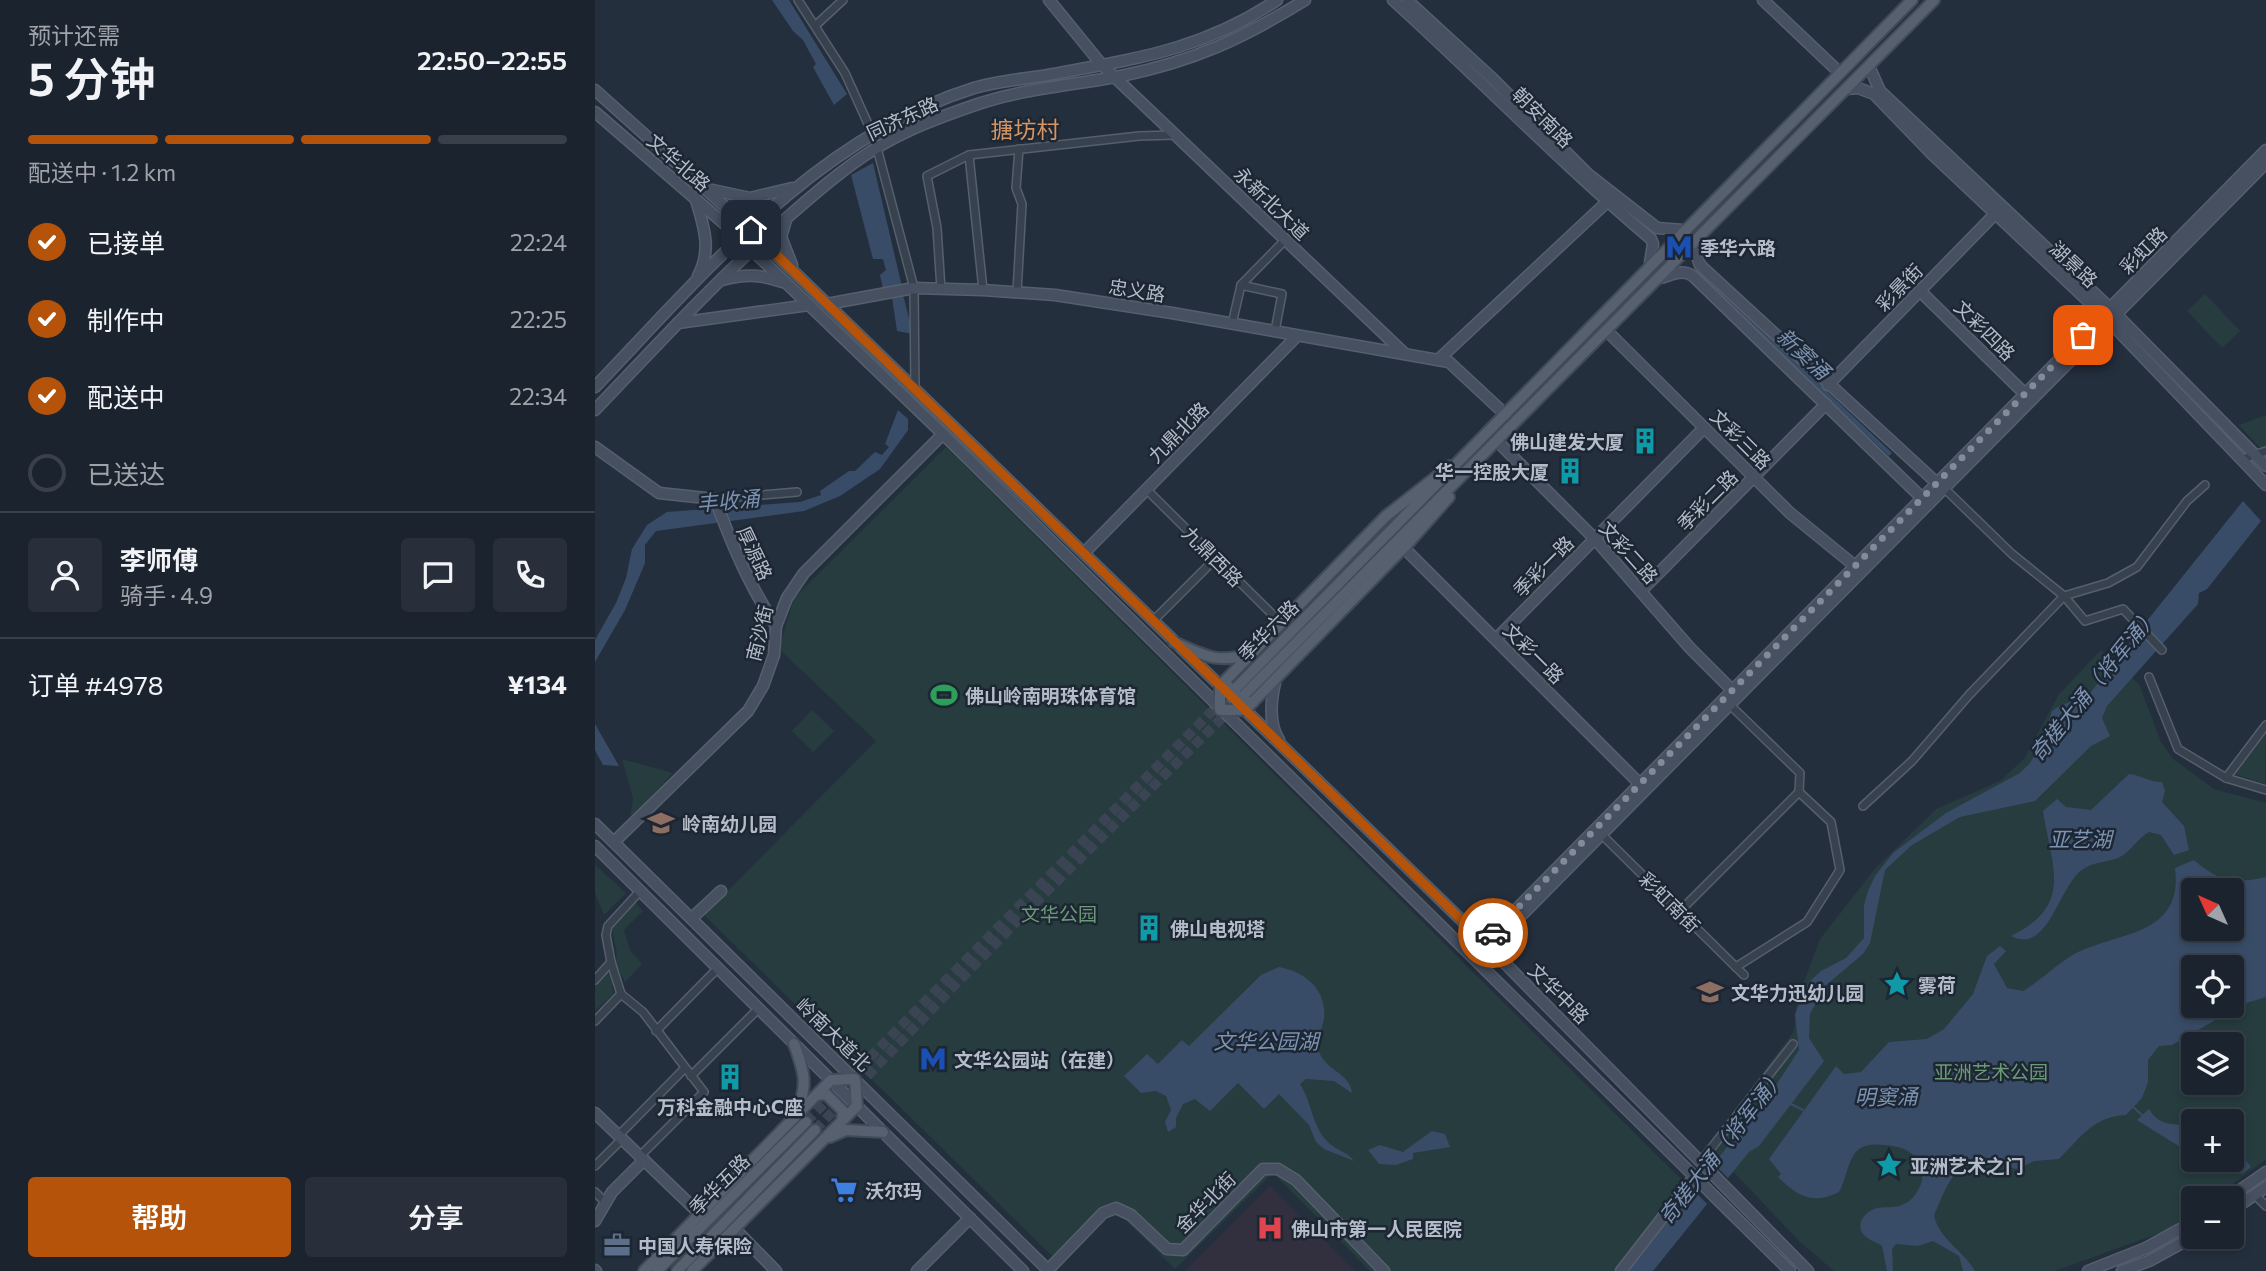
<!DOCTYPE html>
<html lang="zh">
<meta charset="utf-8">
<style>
:root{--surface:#1b232e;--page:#282f3a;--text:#f1f3f6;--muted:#a0a4aa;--line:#39404a;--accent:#b45309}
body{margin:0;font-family:Commissioner,"Noto Sans SC",sans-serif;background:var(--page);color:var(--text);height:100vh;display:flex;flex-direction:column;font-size:26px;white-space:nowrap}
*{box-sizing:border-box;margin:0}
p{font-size:23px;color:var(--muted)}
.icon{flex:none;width:38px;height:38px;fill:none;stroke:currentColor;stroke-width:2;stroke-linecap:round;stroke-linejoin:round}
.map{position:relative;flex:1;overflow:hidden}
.details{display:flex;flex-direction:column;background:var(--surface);width:595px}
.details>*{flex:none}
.needle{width:46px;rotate:315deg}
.buttons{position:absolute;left:1586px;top:878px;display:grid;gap:14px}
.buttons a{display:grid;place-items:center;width:63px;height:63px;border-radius:7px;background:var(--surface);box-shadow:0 4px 10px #0003,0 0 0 2px var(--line);font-size:35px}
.pin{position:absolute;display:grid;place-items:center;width:60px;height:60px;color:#fff;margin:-30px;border-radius:14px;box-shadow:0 4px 10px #0006}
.courier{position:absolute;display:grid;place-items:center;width:70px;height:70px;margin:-35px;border:5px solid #b45309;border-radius:50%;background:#fff;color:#222;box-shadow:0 2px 9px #0007}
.overview em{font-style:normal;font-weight:600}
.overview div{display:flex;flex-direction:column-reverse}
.overview{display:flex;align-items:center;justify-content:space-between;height:119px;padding:0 28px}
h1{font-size:46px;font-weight:600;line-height:52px}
.bar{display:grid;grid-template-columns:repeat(4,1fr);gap:10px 7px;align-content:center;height:84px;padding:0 28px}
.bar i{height:9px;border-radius:5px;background:var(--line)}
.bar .active{background:var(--accent)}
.bar p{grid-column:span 4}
.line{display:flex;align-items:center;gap:18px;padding:0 28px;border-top:2px solid var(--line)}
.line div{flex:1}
.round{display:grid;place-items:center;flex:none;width:74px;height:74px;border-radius:7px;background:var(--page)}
ol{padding:0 28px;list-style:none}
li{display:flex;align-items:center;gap:21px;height:77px}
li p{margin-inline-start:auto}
li .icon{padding:7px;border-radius:50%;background:var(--accent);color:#fff;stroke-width:4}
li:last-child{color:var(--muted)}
li i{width:38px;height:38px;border:4px solid var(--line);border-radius:50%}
.cta{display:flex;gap:14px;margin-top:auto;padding:14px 28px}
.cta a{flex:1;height:80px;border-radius:7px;background:var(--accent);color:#fff;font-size:28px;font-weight:600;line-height:80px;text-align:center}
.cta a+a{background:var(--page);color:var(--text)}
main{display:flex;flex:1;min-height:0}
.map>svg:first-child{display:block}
</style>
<main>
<section class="details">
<div class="overview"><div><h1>5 分钟</h1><p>预计还需</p></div><em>22:50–22:55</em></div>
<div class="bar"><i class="active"></i><i class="active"></i><i class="active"></i><i></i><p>配送中 · 1.2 km</p></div>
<ol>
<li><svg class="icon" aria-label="check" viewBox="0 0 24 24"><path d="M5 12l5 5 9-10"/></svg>已接单<p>22:24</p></li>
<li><svg class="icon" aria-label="check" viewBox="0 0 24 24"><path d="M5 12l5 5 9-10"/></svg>制作中<p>22:25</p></li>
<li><svg class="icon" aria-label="check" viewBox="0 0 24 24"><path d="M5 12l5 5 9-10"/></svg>配送中<p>22:34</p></li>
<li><i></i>已送达</li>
</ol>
<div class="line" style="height:126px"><a class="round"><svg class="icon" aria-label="person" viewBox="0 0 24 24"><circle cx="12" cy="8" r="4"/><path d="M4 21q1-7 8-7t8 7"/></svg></a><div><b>李师傅</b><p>骑手 · 4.9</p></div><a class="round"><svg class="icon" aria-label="chat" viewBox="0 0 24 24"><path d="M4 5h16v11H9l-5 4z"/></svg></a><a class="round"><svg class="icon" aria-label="phone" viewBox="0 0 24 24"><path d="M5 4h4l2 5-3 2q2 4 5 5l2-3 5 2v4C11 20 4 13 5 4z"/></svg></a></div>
<div class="line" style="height:91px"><div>订单 #4978</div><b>¥134</b></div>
<div class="cta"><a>帮助</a><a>分享</a></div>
</section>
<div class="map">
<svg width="1671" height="1271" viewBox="0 0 1671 1271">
<rect width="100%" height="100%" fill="#242f3e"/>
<path fill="#32303f" d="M675 1186 760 1271H590Z"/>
<g fill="#263c3f" fill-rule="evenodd">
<path d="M1610 294 1645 331 1627 348 1592 311Z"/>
<path d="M1671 415V447L1665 448 1644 425Z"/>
<path d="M351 447 1090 1183 1020 1271H775L678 1173 580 1269 516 1206 459 1258 109 915 281 741 184 649 199 598Z"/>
<path d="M1506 650 1544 684 1566 742 1578 759 1619 789 1671 803V1159L1618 1199H1598V1212L1570 1231 1460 1271H1239L1205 1242 1113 1145 1199 1031 1202 1000 1225 939 1279 870 1341 809 1405 781 1429 759 1464 694ZM1598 891H1636V929H1598ZM1598 968H1636V1006H1598ZM1598 1045H1636V1083H1598ZM1598 1122H1636V1160H1598Z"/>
<path d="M217 710 239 731 218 752 197 731Z"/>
<path d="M1671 733 1670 784 1640 774Z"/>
<path d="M27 759 78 773 35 819 38 798Z"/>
<path d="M0 865 31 893 9 915 0 893Z"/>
<path d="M40 902 48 911 29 930 35 950 47 964 30 982 20 963C26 949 14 937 19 923 22 915 34 908 40 902Z"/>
<path d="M12 973 16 975 18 994 0 1011V985Z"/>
</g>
<g fill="#394c67" fill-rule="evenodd">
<path d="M177 0H194L252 94 239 105 218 67 221 64 208 40 198 31Z"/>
<path d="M278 163 307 287 288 289 285 275 291 270 288 259H278L256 175Z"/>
<path d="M1104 270 1297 453 1294 456 1101 273Z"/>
<path d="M308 295 318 334 302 331 297 297Z"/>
<path d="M303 410 313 419V430L285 469 245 496 209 511 61 531 50 545V563L30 610 0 662V640L21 603 31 578 37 549 52 525 72 512 205 502 226 495 225 491 254 471H260L280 452 287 455 294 447 290 444Z"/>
<path d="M1648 501 1666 521 1612 589 1604 593 1603 604 1512 706 1507 718 1515 736 1496 746 1440 801 1365 817 1317 845 1290 870 1275 943 1268 954 1230 986 1215 1014 1214 1038 1229 1061 1164 1146 1154 1152 1058 1271H1032L1178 1090 1204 1050 1200 1014 1213 983 1226 971 1251 958 1269 938V905L1273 891 1280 876 1298 853 1351 813 1425 773 1435 763 1448 741 1457 711 1466 705 1492 697 1506 679 1517 675 1522 661 1539 637Z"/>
<path d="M0 724 24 766 8 765 0 750Z"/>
<path d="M1534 774C1547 775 1553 782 1567 782L1570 791 1567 802 1589 826 1594 850 1579 855 1566 835 1554 832C1543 838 1536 851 1525 857 1513 863 1500 861 1488 869 1463 886 1454 955 1416 936 1480 905 1456 865 1448 811L1462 799 1471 807 1496 810Z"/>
<path d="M1599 860C1624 882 1639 884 1671 877V997L1648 1004 1577 1045 1564 1046 1553 1060V1082L1547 1098 1531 1115C1499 1116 1485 1138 1464 1159L1439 1161 1423 1169C1410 1168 1399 1157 1386 1157 1361 1158 1347 1196 1339 1216 1345 1240 1368 1250 1380 1271H1368L1364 1256 1338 1241 1323 1246 1301 1244 1297 1249 1298 1271H1292L1287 1246C1282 1242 1273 1240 1269 1235 1259 1224 1271 1210 1283 1208 1292 1206 1300 1209 1309 1204 1318 1200 1322 1193 1326 1184 1329 1174 1326 1163 1318 1155 1310 1147 1299 1146 1289 1145 1251 1140 1257 1168 1244 1192 1218 1205 1203 1197 1183 1177L1186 1174 1174 1159 1241 1066 1249 1074 1266 1072 1294 1042 1332 1039 1349 1029 1378 994 1392 956 1405 946 1411 951 1399 964 1412 988 1428 991C1445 981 1460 966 1476 956 1519 931 1589 939 1580 868ZM1598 891H1636V929H1598ZM1598 968H1636V1006H1598Z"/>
<path d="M684 967C710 972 732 989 729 1019 727 1032 718 1042 726 1056 734 1071 755 1074 757 1093L739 1081 711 1079 705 1084C717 1102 717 1126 732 1141 741 1151 752 1151 759 1161L729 1149 721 1142 714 1125 684 1094 669 1109 643 1083 615 1111 600 1099 588 1104 581 1118V1127L573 1132 570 1122 576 1110 571 1096 561 1091 546 1093 529 1076 552 1054 563 1064 587 1040 594 1046 666 975Z"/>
<path d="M1554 1109C1565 1128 1580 1123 1596 1126L1593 1134 1598 1142V1155L1542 1120Z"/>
<path d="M837 1131 850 1134 855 1147 818 1153V1159L801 1165 784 1164 773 1150 785 1145 808 1152Z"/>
<path d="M1636 1142 1656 1167 1647 1174 1638 1166 1616 1160H1636Z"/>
</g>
<path fill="#242f3e" d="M1118 1163 1133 1178 1112 1204 1097 1189Z"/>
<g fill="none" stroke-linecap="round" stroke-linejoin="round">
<g stroke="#394c67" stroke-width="2">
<path d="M1194 1103 1208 1110"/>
<path d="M1538 1107 1547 1115"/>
</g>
<g stroke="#3a4453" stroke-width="10" stroke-dasharray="10 5" stroke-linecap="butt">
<path d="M211 1122 627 701"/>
<path d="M220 1130 425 918 636 709"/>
</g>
<g stroke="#565f6c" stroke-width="10">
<g id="street">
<path d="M203 0 250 73 278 135"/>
<path d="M221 25 248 0"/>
<path d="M282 148 319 288 320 389"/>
<path d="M374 155 388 290"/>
<path d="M646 285 687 294 680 331"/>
<path d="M346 289 342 228 332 176 374 155 544 136 580 135"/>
<path d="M422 292 427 204 421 188 424 149"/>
<path d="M637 324 646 285 690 240"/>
<path d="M1648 459 1671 451"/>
<path d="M1349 488 1417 554 1469 596 1490 621 1528 609 1567 650"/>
<path d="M551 489 686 623"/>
<path d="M120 499 202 492"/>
<path d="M558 621 621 558"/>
<path d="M1554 677 1583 749 1631 778 1671 790"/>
<path d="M1135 705 1205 773 1204 792 1236 822 1245 870 1212 922 1141 967"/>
<path d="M1631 778 1671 725"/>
<path d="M1268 806 1317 761 1374 695 1469 596 1513 583 1542 567 1592 501 1610 485"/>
<path d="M1005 833 1149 975"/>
<path d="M1091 905 1204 792"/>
<path d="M0 980 16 962"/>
<path d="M0 1021 26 994"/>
<path d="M61 1031 123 968"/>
<path d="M96 1076 164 1008"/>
<path d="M23 1136 89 1069"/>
<path d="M45 1156 109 1092 48 1012 26 994 16 962 11 935 13 926 45 891"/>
<path d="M1107 1160 1198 1044"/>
<path d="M0 1166 27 1139"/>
<path d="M0 1192 10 1202"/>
<path d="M1660 1195 1671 1206"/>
</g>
</g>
<g stroke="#565f6c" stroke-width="13">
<g id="secondary">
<path d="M454 0 507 65 810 354"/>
<path d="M798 0C885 79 966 163 1056 239L1058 244 1055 263"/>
<path d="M812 0 898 79 994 175 1062 228 1088 230"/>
<path d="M1168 0 1245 73"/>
<path d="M1274 66 1285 91 1515 308 1671 466"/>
<path d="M1251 89 1263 88 1279 94 1337 154 1508 315 1671 485"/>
<path d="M0 90 156 230 889 942 1213 1271"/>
<path d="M0 112 133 227 348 434 1104 1181"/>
<path d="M113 189 155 198 197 188"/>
<path d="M101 200C109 227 117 250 103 276"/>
<path d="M191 220 186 237 197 265"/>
<path d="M1098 245 1105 265 1344 485"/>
<path d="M1066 278C1077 274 1088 269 1098 276L1327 498 1331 497"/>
<path d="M127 280C150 274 165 274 187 282"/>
<path d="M1325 291 1430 394"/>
<path d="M232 304 319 288 388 290 460 295 577 313 854 362 911 415"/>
<path d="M83 323 214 305"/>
<path d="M1012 331 1195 513 1260 566"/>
<path d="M843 360 1012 202"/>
<path d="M1233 385 1400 214"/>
<path d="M0 387C110 272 222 137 379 88 402 81 429 79 453 75 539 59 608 50 682 0"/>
<path d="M0 410C61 346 121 281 187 222 216 197 246 170 278 150 310 130 345 117 380 105 426 89 478 85 526 76 599 61 647 39 710 0"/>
<path d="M902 441 1000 539 1095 648 1137 690"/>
<path d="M0 447 64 493 120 499C137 545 154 585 181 626"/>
<path d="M809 548 1045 784"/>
<path d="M489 553 702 336"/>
<path d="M1047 590 1231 404"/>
<path d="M901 639 1109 428"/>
<path d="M681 679C676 698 673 722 684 740"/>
<path d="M0 824 454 1271"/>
<path d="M19 842 153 711 168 686 179 655 181 626 192 598 209 573 348 434"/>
<path d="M0 846 428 1271"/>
<path d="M97 918 126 891"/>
<path d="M889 942 1671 150"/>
<path d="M894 948 1671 163"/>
<path d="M0 1113 105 1214"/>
<path d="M1119 1196 1195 1271"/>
<path d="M1632 1199 1671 1172"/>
<path d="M1636 1211 1671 1187"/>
<path d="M0 1221 17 1192 49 1160"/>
<path d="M140 1229 181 1271"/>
<path d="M0 1270 1 1271"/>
<path d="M453 1270 508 1213 521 1208 536 1215 572 1249 588 1250 668 1169H683L701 1180 789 1271"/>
<path d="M322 1271 375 1218"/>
<path d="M1026 1271 1099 1177"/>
<path d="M1493 1271 1551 1248 1598 1222"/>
<path d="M1527 1271 1554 1261 1598 1237"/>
</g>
</g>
<g stroke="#414a57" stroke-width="14">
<g id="primary">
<path d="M854 497 816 540 650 710H625V686L791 516 855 466"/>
<path d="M579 642C607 655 625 665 655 653"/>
<path d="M632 685 649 702H658"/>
<path d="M642 687 1317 0"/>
<path d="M651 693 1339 0"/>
<path d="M199 1044C209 1072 214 1084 201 1113"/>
<path d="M222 1095 231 1094 248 1111 247 1120"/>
<path d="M235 1137 251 1130 288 1132"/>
<path d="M49 1271 236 1080 260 1079 262 1106 97 1271"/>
<path d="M62 1271 211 1122"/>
<path d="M82 1271 220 1130"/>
</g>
</g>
<use href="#street" stroke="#38414e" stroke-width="7"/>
<use href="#secondary" stroke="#465061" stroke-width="10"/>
<use href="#primary" stroke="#56606e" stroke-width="10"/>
<g stroke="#565f6c" stroke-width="13" stroke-linecap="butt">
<path id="secondary-bridge" d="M1104 1181 1119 1196"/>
</g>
<use href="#secondary-bridge" stroke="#465061" stroke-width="10"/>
</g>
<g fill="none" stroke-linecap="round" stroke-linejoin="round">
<path stroke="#828b98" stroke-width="7" stroke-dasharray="0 12.6" d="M898 933 1488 335"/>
<path stroke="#b45309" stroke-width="9" d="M156 230 889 942 898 933"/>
</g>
<defs>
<g id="metro-bare" transform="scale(2.1)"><path d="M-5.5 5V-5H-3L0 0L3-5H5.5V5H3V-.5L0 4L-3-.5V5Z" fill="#1a4fb4" stroke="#1d2633" stroke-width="2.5" paint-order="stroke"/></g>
<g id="building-bare" transform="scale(2.1)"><path d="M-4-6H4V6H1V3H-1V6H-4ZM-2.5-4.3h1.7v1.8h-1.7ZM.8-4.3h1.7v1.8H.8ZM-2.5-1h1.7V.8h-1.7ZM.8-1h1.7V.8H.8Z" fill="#0f9aa8" stroke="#1d2633" stroke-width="2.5" paint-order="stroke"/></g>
<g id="stadium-bare" transform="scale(2.1)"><path d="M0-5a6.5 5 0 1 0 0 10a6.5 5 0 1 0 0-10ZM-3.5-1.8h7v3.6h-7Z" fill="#2e9e5b" stroke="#1d2633" stroke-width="2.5" paint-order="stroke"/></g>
<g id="school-bare" transform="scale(2.1)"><path d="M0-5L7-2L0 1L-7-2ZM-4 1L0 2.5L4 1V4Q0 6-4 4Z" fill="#8d6e63" stroke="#1d2633" stroke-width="2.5" paint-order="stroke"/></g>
<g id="sight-bare" transform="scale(2.1)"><path d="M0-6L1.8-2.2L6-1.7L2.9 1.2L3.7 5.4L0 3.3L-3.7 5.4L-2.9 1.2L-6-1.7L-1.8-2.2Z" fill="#0f9aa8" stroke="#1d2633" stroke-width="2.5" paint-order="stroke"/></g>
<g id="supermarket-bare" transform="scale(2.1)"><path d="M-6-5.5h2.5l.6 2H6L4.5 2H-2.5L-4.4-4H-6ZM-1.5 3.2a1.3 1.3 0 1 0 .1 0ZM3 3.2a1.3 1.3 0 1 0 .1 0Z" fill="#3f7fe0" stroke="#1d2633" stroke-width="2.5" paint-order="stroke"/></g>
<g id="hospital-bare" transform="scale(2.1)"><path d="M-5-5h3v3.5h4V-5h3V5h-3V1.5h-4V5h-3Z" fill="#e0444e" stroke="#1d2633" stroke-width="2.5" paint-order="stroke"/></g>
<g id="office-bare" transform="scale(2.1)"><path d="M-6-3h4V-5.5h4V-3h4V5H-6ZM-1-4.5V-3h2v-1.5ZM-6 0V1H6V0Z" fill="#5c6f8a" stroke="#1d2633" stroke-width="2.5" paint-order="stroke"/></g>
</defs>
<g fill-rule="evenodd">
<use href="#metro-bare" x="1084" y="247"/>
<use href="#building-bare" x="1050" y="441"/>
<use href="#building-bare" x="975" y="471"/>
<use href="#stadium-bare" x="349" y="695"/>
<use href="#school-bare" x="66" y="823"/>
<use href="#building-bare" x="554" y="928"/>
<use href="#sight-bare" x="1302" y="984"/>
<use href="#school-bare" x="1115" y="992"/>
<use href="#metro-bare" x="338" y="1059"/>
<use href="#building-bare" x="135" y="1077"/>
<use href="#sight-bare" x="1294" y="1165"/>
<use href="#supermarket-bare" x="249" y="1190"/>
<use href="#hospital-bare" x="675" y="1228"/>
<use href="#office-bare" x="22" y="1245"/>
</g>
<g text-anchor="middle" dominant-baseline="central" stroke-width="5" stroke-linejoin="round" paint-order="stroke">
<g font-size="19" fill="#b4bcc9" stroke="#1d2633">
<text transform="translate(948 117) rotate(45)">朝安南路</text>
<text transform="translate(307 118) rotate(-25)">同济东路</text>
<text transform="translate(84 162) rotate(41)">文华北路</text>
<text transform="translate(677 203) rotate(44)">永新北大道</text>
<text transform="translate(1548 250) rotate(-45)">彩虹路</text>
<text transform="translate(1479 264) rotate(43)">湖景路</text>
<text transform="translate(1304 287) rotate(-46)">彩景街</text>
<text transform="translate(542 290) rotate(9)">忠义路</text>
<text transform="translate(1390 330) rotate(45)">文彩四路</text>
<text transform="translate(583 432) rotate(-45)">九鼎北路</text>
<text transform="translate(1146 439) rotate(45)">文彩三路</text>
<text transform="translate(1112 500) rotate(-45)">季彩二路</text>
<text transform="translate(1034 552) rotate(48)">文彩二路</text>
<text transform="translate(160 553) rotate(65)">厚源路</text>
<text transform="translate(618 556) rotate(45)">九鼎西路</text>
<text transform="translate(948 566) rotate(-45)">季彩一路</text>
<text transform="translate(673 630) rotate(-45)">季华六路</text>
<text transform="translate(164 633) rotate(-76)">南沙街</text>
<text transform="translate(939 653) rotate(45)">文彩一路</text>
<text transform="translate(1075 902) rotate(45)">彩虹南街</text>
<text transform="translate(964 993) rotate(45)">文华中路</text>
<text transform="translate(239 1034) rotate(44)">岭南大道北</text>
<text transform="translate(124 1184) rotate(-45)">季华五路</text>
<text transform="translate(610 1202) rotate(-45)">金华北街</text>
</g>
<g font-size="19" font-weight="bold" fill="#b4bcc9" stroke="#1d2633" text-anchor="start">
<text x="1105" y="247">季华六路</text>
<text x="1029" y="441" text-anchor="end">佛山建发大厦</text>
<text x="954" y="471" text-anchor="end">华一控股大厦</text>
<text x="370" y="695">佛山岭南明珠体育馆</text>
<text x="87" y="823">岭南幼儿园</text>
<text x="575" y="928">佛山电视塔</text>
<text x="1323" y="984">雾荷</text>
<text x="1136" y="992">文华力迅幼儿园</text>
<text x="359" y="1059">文华公园站（在建）</text>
<text x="135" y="1106" text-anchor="middle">万科金融中心C座</text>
<text x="1315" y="1165">亚洲艺术之门</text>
<text x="270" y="1190">沃尔玛</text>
<text x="696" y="1228">佛山市第一人民医院</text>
<text x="43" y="1245">中国人寿保险</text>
</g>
<g font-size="19" fill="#6b9a76" stroke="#1d2633">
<text x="464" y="913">文华公园</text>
<text x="1396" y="1071">亚洲艺术公园</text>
</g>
<g font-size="21" font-style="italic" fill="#7c92b1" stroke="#1d2633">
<text transform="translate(1209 353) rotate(43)">新窦涌</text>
<text transform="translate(133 500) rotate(-5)">丰收涌</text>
<text transform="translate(1498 684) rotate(-51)">奇槎大涌（将军涌）</text>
<text x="1485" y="838">亚艺湖</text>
<text x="671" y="1040">文华公园湖</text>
<text transform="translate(1291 1096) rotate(-1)">明窦涌</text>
<text transform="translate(1126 1146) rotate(-52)">奇槎大涌（将军涌）</text>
</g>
<g font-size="23" fill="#d59563" stroke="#1d2633">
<text x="430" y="129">搪坊村</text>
</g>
</g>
</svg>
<div class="buttons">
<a><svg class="needle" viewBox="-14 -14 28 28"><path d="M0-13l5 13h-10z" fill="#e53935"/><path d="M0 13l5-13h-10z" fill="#a0a4aa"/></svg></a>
<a><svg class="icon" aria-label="locate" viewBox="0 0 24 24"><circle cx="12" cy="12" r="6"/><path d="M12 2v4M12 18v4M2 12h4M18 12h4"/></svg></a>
<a><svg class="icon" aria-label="layers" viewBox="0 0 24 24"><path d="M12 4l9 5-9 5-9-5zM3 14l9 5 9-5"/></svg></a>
<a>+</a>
<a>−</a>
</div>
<div class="pin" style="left:1488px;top:335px;background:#ea580c"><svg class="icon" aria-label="bag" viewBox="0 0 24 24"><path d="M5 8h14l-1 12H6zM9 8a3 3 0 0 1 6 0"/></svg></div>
<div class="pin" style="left:156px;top:230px;background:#1f2937"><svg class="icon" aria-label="home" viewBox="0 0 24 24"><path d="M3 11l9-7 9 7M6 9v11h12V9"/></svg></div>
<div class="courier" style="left:898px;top:933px"><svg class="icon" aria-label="car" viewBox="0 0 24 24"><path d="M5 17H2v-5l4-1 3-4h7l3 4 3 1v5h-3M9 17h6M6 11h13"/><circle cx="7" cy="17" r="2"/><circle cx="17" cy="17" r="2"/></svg></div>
</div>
</main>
